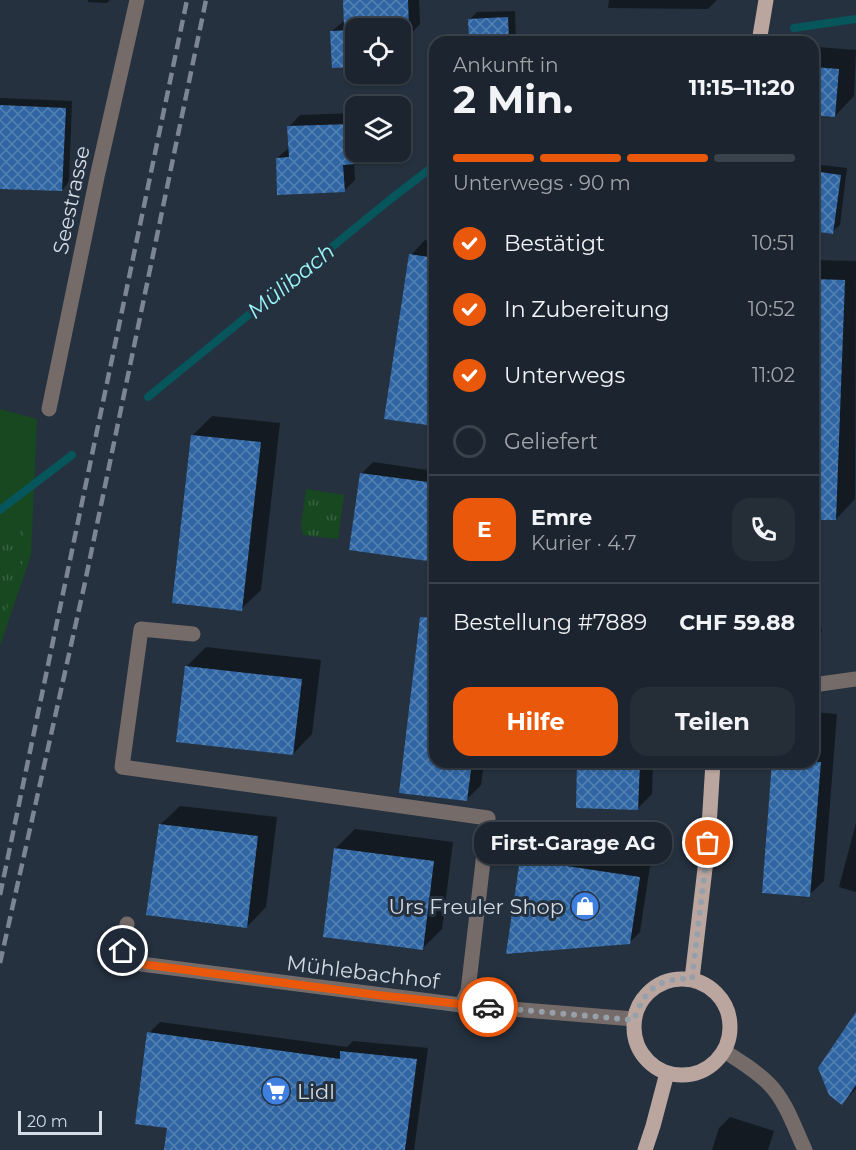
<!DOCTYPE html>
<html lang="de">
<meta charset="utf-8">
<style>
:root{--surface:#1c252f;--page:#252d37;--text:#f1f3f6;--muted:#a0a5aa;--line:#3a424b;--accent:#ea580c}
body{margin:0;font-family:Montserrat,sans-serif;background:var(--page);color:var(--text);height:100vh;display:flex;flex-direction:column;font-size:22px;white-space:nowrap}
*{box-sizing:border-box;margin:0}
p{font-size:20px;color:var(--muted)}
.icon{flex:none;width:33px;height:33px;fill:none;stroke:currentColor;stroke-width:2;stroke-linecap:round;stroke-linejoin:round}
.map{position:relative;flex:1;overflow:hidden}
.side{position:absolute;left:429px;top:36px;width:390px;height:732px;display:flex;flex-direction:column;background:var(--surface);border-radius:18px;box-shadow:0 2px 4px #0004,0 0 0 2px var(--line)}
.side>*{flex:none}
.fabs{position:absolute;left:345px;top:18px;display:grid;gap:12px}
.fabs a{display:grid;place-items:center;width:66px;height:66px;border-radius:12px;background:var(--surface);box-shadow:0 2px 4px #0004,0 0 0 2px var(--line);font-size:30px}
.scale{position:absolute;left:18px;bottom:15px;width:84px;box-sizing:border-box;padding-left:6px;border:3px solid #d3dbe4;border-top:0;font-size:16px;line-height:21px;white-space:nowrap;color:#d3dbe4;-webkit-text-stroke:4px #25313f;paint-order:stroke}
.pin{position:absolute;display:grid;place-items:center;width:51px;height:51px;color:#fff;margin:-26px;border:3px solid #fff;border-radius:50%;box-shadow:0 2px 6px #0007}
.courier{position:absolute;display:grid;place-items:center;width:60px;height:60px;margin:-30px;border:4px solid #ea580c;border-radius:50%;background:#fff;color:#222;box-shadow:0 2px 8px #0007}
.bubble{position:absolute;height:42px;border-radius:18px;background:var(--surface);box-shadow:0 2px 4px #0004,0 0 0 2px var(--line);font-size:20px;font-weight:700;line-height:42px;text-align:center}
.summary em{font-style:normal;font-weight:700}
.summary div{display:flex;flex-direction:column-reverse}
.summary{display:flex;align-items:center;justify-content:space-between;height:102px;padding:0 24px}
h1{font-size:39px;font-weight:700;line-height:45px}
.bar{display:grid;grid-template-columns:repeat(4,1fr);gap:9px 6px;align-content:center;height:72px;padding:0 24px}
.bar i{height:8px;border-radius:4px;background:var(--line)}
.bar .on{background:var(--accent)}
.bar p{grid-column:span 4}
.line{display:flex;align-items:center;gap:15px;padding:0 24px;border-top:2px solid var(--line)}
.line div{flex:1}
.round{display:grid;place-items:center;flex:none;width:63px;height:63px;border-radius:18px;background:var(--page)}
ol{padding:0 24px;list-style:none}
li{display:flex;align-items:center;gap:18px;height:66px}
li p{margin-inline-start:auto}
li .icon{padding:6px;border-radius:50%;background:var(--accent);color:#fff;stroke-width:4}
li:last-child{color:var(--muted)}
li i{width:33px;height:33px;border:3px solid var(--line);border-radius:50%}
.primary-button{display:flex;gap:12px;margin-top:auto;padding:12px 24px}
.primary-button a{flex:1;height:69px;border-radius:18px;background:var(--accent);color:#fff;font-size:24px;font-weight:700;line-height:69px;text-align:center}
.primary-button a+a{background:var(--page);color:var(--text)}
.map>svg:first-child{display:block}
</style>
<div class="map">
<svg width="856" height="1150" viewBox="0 0 856 1150">
<defs>
<pattern id="park-tufts" width="24" height="20" patternUnits="userSpaceOnUse" patternTransform="scale(1.5)"><rect width="24" height="20" fill="#174820"/><path d="M3 7l-1-3M5 7V3M7 7l1-3M15 17l-1-3M17 17v-4M19 17l1-3" fill="none" stroke="#386240"/></pattern>
<pattern id="building-cross-hatch" width="8" height="8" patternUnits="userSpaceOnUse" patternTransform="scale(1.5)"><rect width="8" height="8" fill="#2e65a2"/><path d="M0 0l8 8M0 8l8-8" fill="none" stroke="#5582b3"/></pattern>
</defs>
<rect width="100%" height="100%" fill="#25313f"/>
<path fill="#174820" d="M0 409 37 419 31 555 0 646Z"/>
<g fill="url(#park-tufts)">
<path d="M306 489 344 495 338 539 303 535 301 526Z"/>
<path d="M20 524 27 550 0 629V540Z"/>
</g>
<g fill="#0007">
<path d="M88 0H110L107 3 88 2Z"/>
<path d="M344 0H419L420 24 410 35V53L400 62V28H356V66L332 31 345 20Z"/>
<path d="M609 0H717L708 9 608 8Z"/>
<path d="M515 11 516 42H471L470 19 477 12Z"/>
<path d="M818 47 856 50 854 96 835 116 813 114V53Z"/>
<path d="M0 98 72 101 69 182 62 190 0 187Z"/>
<path d="M356 113V152H365L354 162 355 180 344 191 277 158 290 147 289 127 300 115Z"/>
<path d="M813 164 847 168 840 225 832 232 813 230Z"/>
<path d="M425 240 435 242V424L411 255Z"/>
<path d="M813 260 856 261 855 499 836 519 813 518Z"/>
<path d="M212 416 280 423 261 590 241 609 193 435Z"/>
<path d="M373 462 435 471V561L362 473Z"/>
<path d="M813 570 822 632 813 642Z"/>
<path d="M435 611V762H484L481 785 467 799 401 792 421 625Z"/>
<path d="M206 647 321 660 312 734 293 754 187 666Z"/>
<path d="M813 712 837 714 824 881 809 895 774 762H813Z"/>
<path d="M579 762H653L652 794 637 809Z"/>
<path d="M180 806 277 817 266 907 247 927 160 825Z"/>
<path d="M856 823V892L839 887Z"/>
<path d="M355 829 453 842 442 929 423 948 335 849Z"/>
<path d="M532 849 650 866 640 932 629 943 521 860Z"/>
<path d="M856 1016V1089L842 1103Z"/>
<path d="M160 1022 347 1047 353 1041 428 1048 414 1150H185L168 1127 149 1033Z"/>
<path d="M730 1117 774 1131 768 1150H712L719 1128Z"/>
</g>
<g fill="none" stroke-linecap="round" stroke-linejoin="round">
<g stroke="#07565b" stroke-width="8">
<path d="M794 28 856 19"/>
<path d="M724 42 728 41"/>
<path d="M148 397 392 198 435 165"/>
<path d="M0 510 72 455"/>
</g>
</g>
<g fill="url(#building-cross-hatch)">
<path d="M343 0H408L409 28H344Z"/>
<path d="M508 17 509 42H469L468 19Z"/>
<path d="M356 30V67L332 68 330 31Z"/>
<path d="M813 67 839 69 835 117 813 115Z"/>
<path d="M0 105 66 108 62 191 0 189Z"/>
<path d="M353 124 354 164 343 165 345 192 277 195 276 158 289 157 287 126Z"/>
<path d="M813 171 841 175 833 234 813 231Z"/>
<path d="M409 254 435 258V426L384 419Z"/>
<path d="M813 279 845 280 836 520H813Z"/>
<path d="M191 435 261 442 242 611 172 603Z"/>
<path d="M360 473 435 483V562L349 550Z"/>
<path d="M420 617 435 618V762H472L467 801 399 793Z"/>
<path d="M185 666 302 679 293 755 176 742Z"/>
<path d="M577 762H640L638 810 576 808Z"/>
<path d="M772 762H821L810 897 762 893Z"/>
<path d="M159 824 258 836 247 928 146 915Z"/>
<path d="M334 848 434 861 423 950 323 937Z"/>
<path d="M520 859 640 877 630 944 506 954Z"/>
<path d="M856 1012V1085L842 1105 829 1095 818 1068Z"/>
<path d="M147 1032 340 1059V1051L417 1059 405 1150H164L167 1128 135 1124Z"/>
</g>
<g fill="none" stroke-linecap="round" stroke-linejoin="round">
<g stroke="#756b68" stroke-width="15">
<path d="M49 409 97 177 137 0"/>
<path d="M193 634 141 629 122 767 488 818 468 991 461 1005"/>
<path d="M813 685 856 679"/>
<path d="M127 924 123 951 126 961 141 964 461 1005 634 1019"/>
<path d="M724 1051C740 1061 756 1071 769 1084 786 1101 795 1129 805 1150"/>
</g>
<g stroke="#baa69f" stroke-width="15">
<path d="M759 42 766 0"/>
<circle cx="682" cy="1027" r="48"/>
<path d="M692 979 708 843 713 762"/>
<path d="M645 1150 653 1126 667 1073"/>
</g>
<g stroke="#7c8692" stroke-width="4.5" stroke-dasharray="12 6" stroke-linecap="butt">
<path d="M0 895 187 0"/>
<path d="M0 963 84 587 206 0"/>
</g>
</g>
<g fill="none" stroke-linecap="round" stroke-linejoin="round">
<path stroke="#96a0aa" stroke-width="6" stroke-dasharray="0 10.8" d="M488 1007 634 1020C644 989 660 977 692 979L708 843"/>
<path stroke="#ea580c" stroke-width="8" d="M123 951 126 961 141 964 377 995 488 1007"/>
</g>
<defs>
<g id="shop-disc" transform="scale(1.5)"><circle r="9.5" fill="#3f7fe0" stroke="#25313f"/><path d="M-5-2.5h2.3a2.7 3.5 0 0 1 5.4 0H5L5.5 6h-11ZM-1.5-2.5h3a1.5 2.3 0 0 0-3 0Z" fill="#fff"/></g>
<g id="supermarket-disc" transform="scale(1.5)"><circle r="9.5" fill="#3f7fe0" stroke="#25313f"/><path d="M-6-5.5h2.5l.6 2H6L4.5 2H-2.5L-4.4-4H-6ZM-1.5 3.2a1.3 1.3 0 1 0 .1 0ZM3 3.2a1.3 1.3 0 1 0 .1 0Z" fill="#fff"/></g>
</defs>
<g fill-rule="evenodd">
<use href="#shop-disc" x="585" y="906"/>
<use href="#supermarket-disc" x="276" y="1091"/>
</g>
<g text-anchor="middle" dominant-baseline="central" stroke-width="6" stroke-linejoin="round" paint-order="stroke">
<g font-size="21" fill="#d3dbe4" stroke="#25313f">
<text transform="translate(71 200) rotate(-78)">Seestrasse</text>
<text transform="translate(363 972) rotate(7)">Mühlebachhof</text>
</g>
<g font-size="21" fill="#d3dbe4" stroke="#25313f" text-anchor="end">
<text x="564" y="906">Urs Freuler Shop</text>
<text x="297" y="1091" text-anchor="start">Lidl</text>
</g>
<g font-size="22" font-style="italic" fill="#9bf5fb" stroke="#25313f">
<text transform="translate(291 281) rotate(-39)">Mülibach</text>
</g>
</g>
</svg>
<div class="fabs">
<a><svg class="icon" aria-label="locate" viewBox="0 0 24 24"><circle cx="12" cy="12" r="6"/><path d="M12 2v4M12 18v4M2 12h4M18 12h4"/></svg></a>
<a><svg class="icon" aria-label="layers" viewBox="0 0 24 24"><path d="M12 4l9 5-9 5-9-5zM3 14l9 5 9-5"/></svg></a>
</div>
<div class="scale">20 m</div>
<div class="pin" style="left:708px;top:843px;background:#ea580c"><svg class="icon" aria-label="bag" viewBox="0 0 24 24"><path d="M5 8h14l-1 12H6zM9 8a3 3 0 0 1 6 0"/></svg></div>
<div class="pin" style="left:123px;top:951px;background:#1f2937"><svg class="icon" aria-label="home" viewBox="0 0 24 24"><path d="M3 11l9-7 9 7M6 9v11h12V9"/></svg></div>
<div class="courier" style="left:488px;top:1007px"><svg class="icon" aria-label="car" viewBox="0 0 24 24"><path d="M5 17H2v-5l4-1 3-4h7l3 4 3 1v5h-3M9 17h6M6 11h13"/><circle cx="7" cy="17" r="2"/><circle cx="17" cy="17" r="2"/></svg></div>
<div class="bubble" style="left:474px;top:822px;width:198px">First-Garage AG</div>
<section class="side">
<div class="summary"><div><h1>2 Min.</h1><p>Ankunft in</p></div><em>11:15–11:20</em></div>
<div class="bar"><i class="on"></i><i class="on"></i><i class="on"></i><i></i><p>Unterwegs · 90 m</p></div>
<ol>
<li><svg class="icon" aria-label="check" viewBox="0 0 24 24"><path d="M5 12l5 5 9-10"/></svg>Bestätigt<p>10:51</p></li>
<li><svg class="icon" aria-label="check" viewBox="0 0 24 24"><path d="M5 12l5 5 9-10"/></svg>In Zubereitung<p>10:52</p></li>
<li><svg class="icon" aria-label="check" viewBox="0 0 24 24"><path d="M5 12l5 5 9-10"/></svg>Unterwegs<p>11:02</p></li>
<li><i></i>Geliefert</li>
</ol>
<div class="line" style="height:108px"><b class="round" style="background:var(--accent);color:#fff">E</b><div><b>Emre</b><p>Kurier · 4.7</p></div><a class="round"><svg class="icon" aria-label="phone" viewBox="0 0 24 24"><path d="M5 4h4l2 5-3 2q2 4 5 5l2-3 5 2v4C11 20 4 13 5 4z"/></svg></a></div>
<div class="line" style="height:78px"><div>Bestellung #7889</div><b>CHF 59.88</b></div>
<div class="primary-button"><a>Hilfe</a><a>Teilen</a></div>
</section>
</div>
